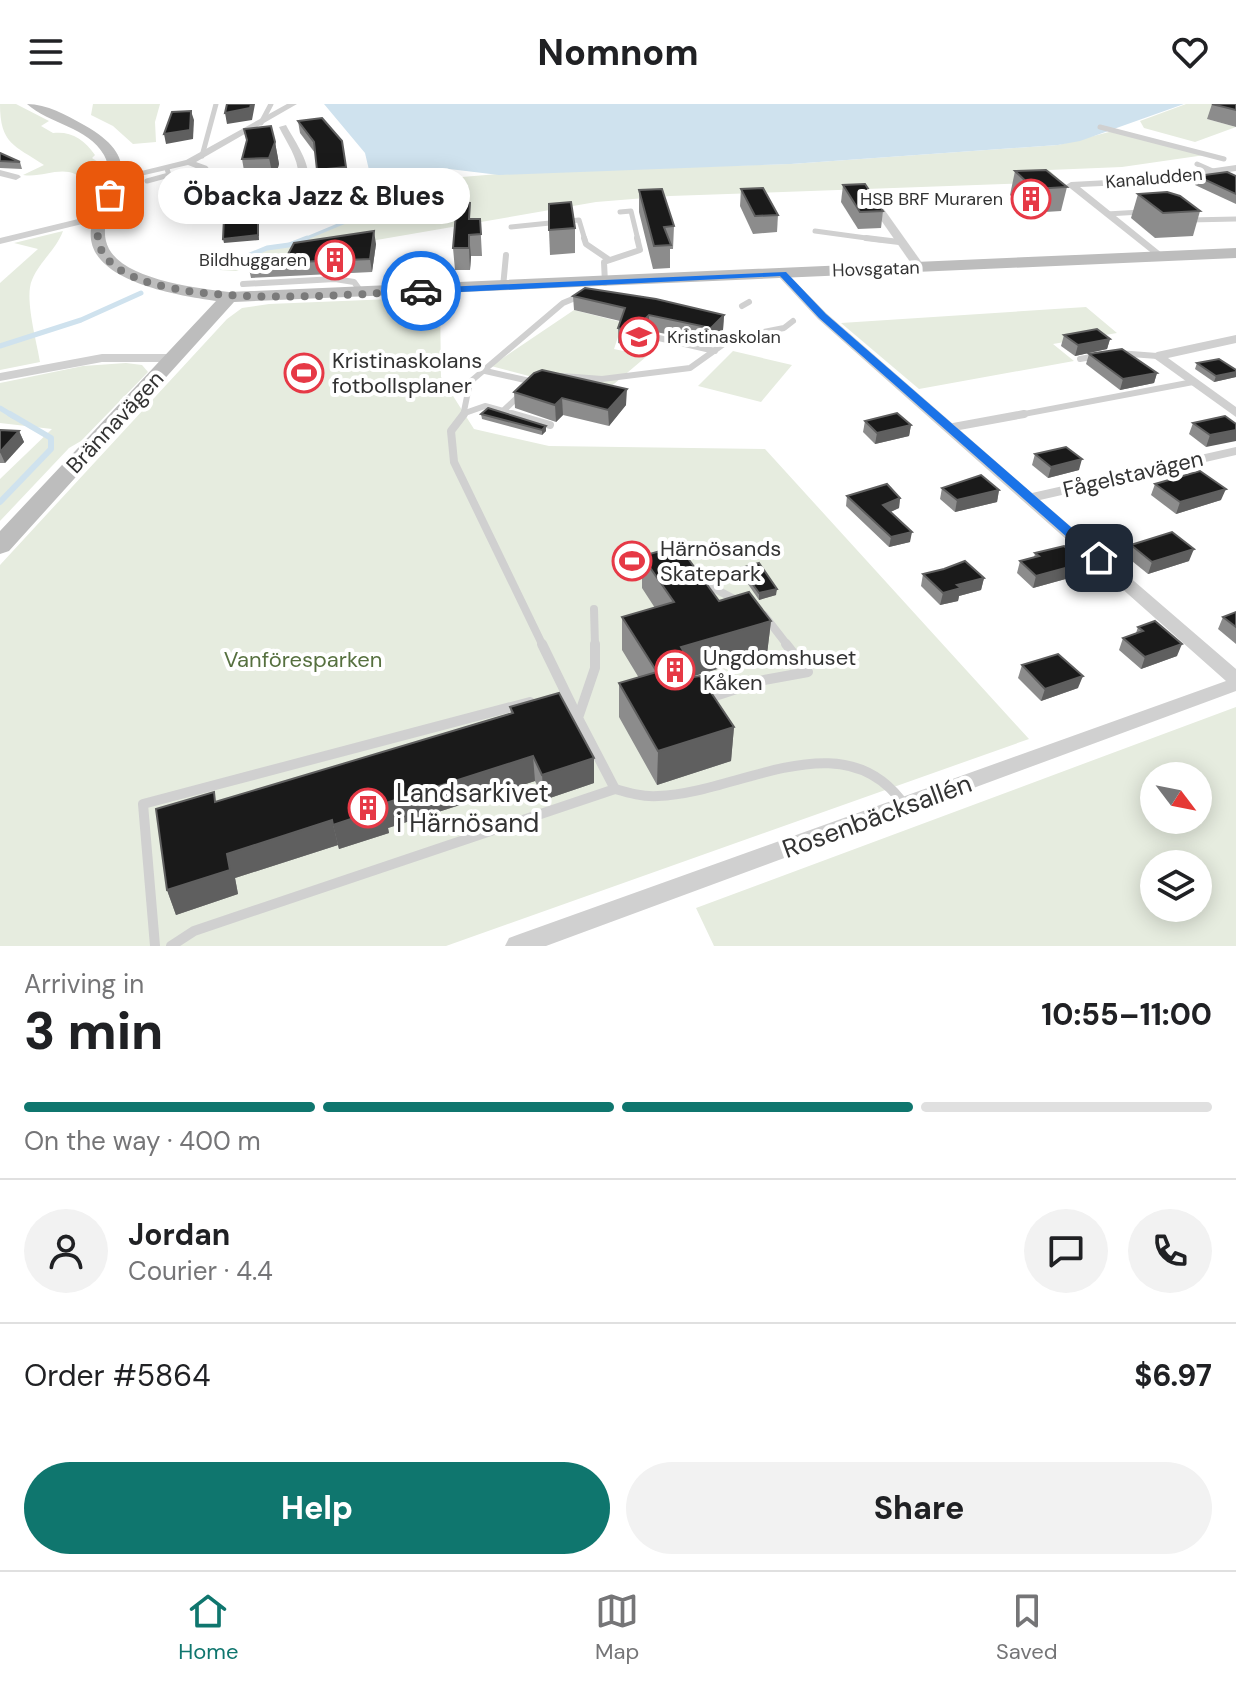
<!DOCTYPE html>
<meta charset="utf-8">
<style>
:root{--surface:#fff;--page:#f2f2f2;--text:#202124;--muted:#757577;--line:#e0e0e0;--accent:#0f766e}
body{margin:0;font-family:"DM Sans",sans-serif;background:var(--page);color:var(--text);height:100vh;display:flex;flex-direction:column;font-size:30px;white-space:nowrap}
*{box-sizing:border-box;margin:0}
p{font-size:26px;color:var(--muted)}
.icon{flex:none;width:44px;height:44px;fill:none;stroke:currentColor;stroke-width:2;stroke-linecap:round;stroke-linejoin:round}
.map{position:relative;height:842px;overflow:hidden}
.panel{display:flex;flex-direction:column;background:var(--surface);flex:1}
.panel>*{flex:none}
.needle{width:52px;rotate:122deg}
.fabs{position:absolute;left:1140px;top:658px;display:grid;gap:16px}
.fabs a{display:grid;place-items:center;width:72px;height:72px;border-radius:50%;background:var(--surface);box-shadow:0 4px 20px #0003;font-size:40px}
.pin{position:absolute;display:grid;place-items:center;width:68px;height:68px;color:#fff;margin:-34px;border-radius:16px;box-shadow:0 4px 12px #0006}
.courier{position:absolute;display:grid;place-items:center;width:80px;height:80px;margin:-40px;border:6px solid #1a73e8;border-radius:50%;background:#fff;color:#222;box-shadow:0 2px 10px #0007}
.bubble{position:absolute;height:56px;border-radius:28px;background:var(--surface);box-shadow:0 4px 20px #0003;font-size:26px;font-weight:800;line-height:56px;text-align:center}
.overview em{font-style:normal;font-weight:800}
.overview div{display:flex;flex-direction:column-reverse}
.overview{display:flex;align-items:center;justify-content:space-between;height:136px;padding:0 24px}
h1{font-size:52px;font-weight:800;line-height:60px}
.bar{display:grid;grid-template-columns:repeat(4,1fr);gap:12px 8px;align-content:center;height:96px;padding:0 24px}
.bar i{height:10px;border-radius:6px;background:var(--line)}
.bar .selected{background:var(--accent)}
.bar p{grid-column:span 4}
.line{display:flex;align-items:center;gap:20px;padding:0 24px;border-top:2px solid var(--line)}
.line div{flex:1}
.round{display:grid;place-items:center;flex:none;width:84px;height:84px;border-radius:42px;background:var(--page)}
.cta{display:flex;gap:16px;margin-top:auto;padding:16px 24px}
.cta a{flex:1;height:92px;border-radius:48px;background:var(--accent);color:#fff;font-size:32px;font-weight:800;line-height:92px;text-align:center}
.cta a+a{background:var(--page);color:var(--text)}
header{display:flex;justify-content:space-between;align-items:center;height:104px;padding:0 24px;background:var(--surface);font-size:36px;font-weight:800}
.tab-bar{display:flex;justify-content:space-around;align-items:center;height:112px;border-top:2px solid var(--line);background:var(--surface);font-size:22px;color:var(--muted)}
.tab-bar a{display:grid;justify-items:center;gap:4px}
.tab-bar .selected{color:var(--accent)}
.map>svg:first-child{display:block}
</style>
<header><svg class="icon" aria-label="menu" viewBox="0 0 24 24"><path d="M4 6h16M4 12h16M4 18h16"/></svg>Nomnom<svg class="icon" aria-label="heart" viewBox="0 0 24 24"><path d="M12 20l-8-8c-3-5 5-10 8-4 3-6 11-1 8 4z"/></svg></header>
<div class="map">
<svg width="1236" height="842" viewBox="0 0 1236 842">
<rect width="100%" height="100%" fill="#fff"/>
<g fill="#e6ecdf" fill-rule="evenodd">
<path d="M0 0H16L49 17 41 22 53 29C71 27 84 35 95 51L92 54 98 58 97 79 87 80C68 56 46 75 23 71L44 61C14 41 0 40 0 0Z"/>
<path d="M93 0H160L155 18 156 38 133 40 113 22 91 11Z"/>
<path d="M1186 0H1236V4L1207 15 1236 23 1195 38 1144 24 1140 17Z"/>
<path d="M1113 27 1205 51 1122 63 1049 66 1062 78 670 92 596 98 365 138 299 146 236 167 219 166 267 145 295 141 311 132 462 73 523 68 791 60 1058 41Z"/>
<path d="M63 127C56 146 39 158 32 176 24 194 37 238 40 258L0 266V179L38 145 14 139Z"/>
<path d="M440 193 441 273 474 325 549 342 765 345 1029 635 446 842H0V461L227 215 242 204 269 200Z"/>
<path d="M1086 203 1117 229 1053 240 1074 257 919 285 841 219Z"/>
<path d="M574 206 629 220 618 233 614 245 647 252 601 291 491 262Z"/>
<path d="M733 247 792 261 761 298 698 282Z"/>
<path d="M126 259 142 261 148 268 81 337 69 344 0 417V375L52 325 0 319V279L83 262Z"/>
<path d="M1236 603V842H714L696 804ZM1154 672H1198V716H1154ZM1154 760H1198V804H1154Z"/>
</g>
<path fill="#cfe2ee" d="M324 0H1184L1080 37 1058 41 791 60 499 71 441 64 416 69 369 66 365 49Z"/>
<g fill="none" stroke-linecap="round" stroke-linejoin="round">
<path stroke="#cfe2ee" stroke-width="3" d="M302 136 451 74 422 67"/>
<g stroke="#cfe2ee" stroke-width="5">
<path d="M221 163 267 144 289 141 307 134"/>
<path d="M0 242 81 216 141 189"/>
<path d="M0 304 13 312"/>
</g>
<path stroke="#cfe2ee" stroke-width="6" d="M0 398 51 345V334L10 310"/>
<g stroke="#d0d0d0" stroke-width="5">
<path d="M261 19 271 0"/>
<path d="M1100 23 1224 55"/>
<path d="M202 52 216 0"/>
<path d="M1197 60 1215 68"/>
<path d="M147 77 169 71 167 65"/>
<path d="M620 108 631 107 638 136"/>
<path d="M1107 110 1141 108"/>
<path d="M1189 116 1236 115"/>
<path d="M511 123 579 116 585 136"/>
<path d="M815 127 881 136"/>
</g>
<g stroke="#d0d0d0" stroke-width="6">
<path d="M584 134 586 140 608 155"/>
<path d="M866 134 899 138"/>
<path d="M605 179 604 158 640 146 637 134"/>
<path d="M243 180 335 175 354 178 362 189"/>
<path d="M503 183 506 151"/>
<path d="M742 202 749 198"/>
<path d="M650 232 715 247"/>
<path d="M1118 249 1157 252"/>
<path d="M1080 255 1097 252"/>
<path d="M481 266 534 278"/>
<path d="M562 272 602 275 690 264 732 234 784 224 793 217"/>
<path d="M465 309 485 302 503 307"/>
<path d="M463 312 470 278 563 199 580 192"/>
<path d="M519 312 503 307 522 289"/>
<path d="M1013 312 1193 278"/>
</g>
<g stroke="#d0d0d0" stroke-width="8">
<path d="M464 310 451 327 454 358 543 542"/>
<path d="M512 310 550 321"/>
<path d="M948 324 1024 310"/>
<path d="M700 477 738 497"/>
<path d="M594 505 595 542"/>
<path d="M764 511 788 542"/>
</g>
<g stroke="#d0d0d0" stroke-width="10">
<path d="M542 540 578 614"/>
<path d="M595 540V564L578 614 615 685"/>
<path d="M706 595 764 576 808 568 786 540"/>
<path d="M155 842 143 700 530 598"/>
<path d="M171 842 194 827 615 685C629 689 643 693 658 692 738 690 845 613 905 702"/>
</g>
<g fill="#d0d0d0" fill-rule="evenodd">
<path d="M287 0H297L196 58 207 62 215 72 202 96 203 101C227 112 294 111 298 77 301 57 287 40 279 23L286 21C295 38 312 60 308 80 299 119 222 118 194 105L192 96 205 72 201 66 188 61 114 78 109 75 186 56Z"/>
<path d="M1236 61V67L1146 80 1080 83 1163 150V154L1159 155 1066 81 1071 78 1146 74Z"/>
<path d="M0 66 19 71 21 73 16 76 0 72Z"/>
<path d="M868 94H876L925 163 923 165H915L867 96Z"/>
<path d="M103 109 108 112 107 114 0 140V134Z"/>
<path d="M778 168H786L826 209 1032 389 1236 343V351L1040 396 1236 565V587L546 842H505L509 834 517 831 1226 577 818 215 778 172Z"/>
<path d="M1236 231V239L1168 254 1236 303V313L1151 252 1157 248Z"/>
<path d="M102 250H174L180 254 174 258H102L0 277V269Z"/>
</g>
<path fill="#bdbdbd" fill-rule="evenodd" d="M27 0C47 0 66 11 84 21 165 66 87 102 109 145 126 176 197 184 229 188L1236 144V154L234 198 9 447 0 450V427L216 197C176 191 74 176 93 116 99 96 116 72 104 51 88 23 49 20 27 0Z"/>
</g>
<g fill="#8c8c8c">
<path d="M1212 0H1236V23L1207 15Z"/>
<path d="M298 17 348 76 319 78 315 49 300 29Z"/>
<path d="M275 38 279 60 274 77 246 78 242 55Z"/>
<path d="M0 49 20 58 22 65 0 64Z"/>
<path d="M1015 67 1067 83 1061 107 1029 109 1010 91Z"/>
<path d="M1197 72H1236V100L1195 81Z"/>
<path d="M843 81 883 107 881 124 858 125 841 98Z"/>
<path d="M741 85 778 111 777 128 753 130 740 102Z"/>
<path d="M639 86 674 122 673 145H670V164L653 165 639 108Z"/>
<path d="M1138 90 1200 107 1193 132 1155 134 1131 114Z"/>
<path d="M471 115H480L482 152H471L470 166H455L453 144Z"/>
<path d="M575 124V149L550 151 549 126Z"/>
<path d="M376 140 372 168 251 174 248 160 287 152Z"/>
<path d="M573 192 724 211 723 226 711 239 651 227V238L649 242 641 245 618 239V224L620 217 574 206Z"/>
<path d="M1064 231 1110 235 1107 245 1075 252 1061 242Z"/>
<path d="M1089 250 1157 269 1154 279 1120 286 1086 260Z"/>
<path d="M1197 259 1236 266V273L1214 278 1195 265Z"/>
<path d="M514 288 626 301 609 322 563 311 556 318 515 304Z"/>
<path d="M481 310 546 322V327L542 331 482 315Z"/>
<path d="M1225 312 1206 343 1189 330 1193 319Z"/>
<path d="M865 317 911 321 909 332 875 340 863 328Z"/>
<path d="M0 326 19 327 24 338 5 359H0Z"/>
<path d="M1035 350 1079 366 1048 374 1032 361Z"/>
<path d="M1155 380 1221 396 1176 410 1151 391Z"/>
<path d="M942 384 999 386 997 398 955 408 940 395Z"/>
<path d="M847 392 900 394 899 404 890 408 910 438 889 443 846 402Z"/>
<path d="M1131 441 1189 457 1148 470 1127 453Z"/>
<path d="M1035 449 1084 459 1080 471 1033 484 1017 469 1020 457 1034 454Z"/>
<path d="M642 452 719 497 771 517 767 550 693 572 734 623 731 657 657 681 619 613V579L639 574 622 546V513L655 504 642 484Z"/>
<path d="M741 464 776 491 759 496 741 470Z"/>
<path d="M923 470 984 474 981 486 959 492 958 497 940 501 921 482Z"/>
<path d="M1236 508V540L1218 525 1223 513Z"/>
<path d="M1138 523 1177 552 1141 565 1119 546 1123 534 1136 529Z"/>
<path d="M1022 561 1078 584 1041 597 1018 574Z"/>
<path d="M510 603 594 654V679L544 696 535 677 388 724 389 729 339 745 338 741 235 774 238 790 176 811 167 786 217 698 511 609Z"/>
</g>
<g fill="#5f5f5f">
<path d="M251 0H255L252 16 227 20 225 9Z"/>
<path d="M191 7 194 16 193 35 166 40 164 30Z"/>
<path d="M275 38 279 60 274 77 269 54Z"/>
<path d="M346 63 348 76 319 78 317 66Z"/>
<path d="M258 111 259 136 224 139 223 135Z"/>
<path d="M374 127 376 140 372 168 370 155Z"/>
<path d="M469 131 471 152 470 166 469 144Z"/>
<path d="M649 211V226L651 223V238L649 242 641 245V230L644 216Z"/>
<path d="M724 211 723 226 711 239V224Z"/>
<path d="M1110 235 1107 245 1075 252 1078 241Z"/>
<path d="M1236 268V273L1214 278 1216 272Z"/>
<path d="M1157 269 1154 279 1120 286 1123 275Z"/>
<path d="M627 285 626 301 609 322 608 306Z"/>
<path d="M562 294 563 311 556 318 555 301Z"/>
<path d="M911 321 909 332 875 340 877 329Z"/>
<path d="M546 322V327L542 331V326Z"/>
<path d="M1236 326V337L1206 343 1210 331Z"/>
<path d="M19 327 24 338 5 359 0 348Z"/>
<path d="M1082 355 1079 366 1048 374 1051 363Z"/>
<path d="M1226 385 1221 396 1176 410 1180 398Z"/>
<path d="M999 386 997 398 955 408 957 396Z"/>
<path d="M900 394 899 404 882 412 883 401Z"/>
<path d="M912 428 910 438 889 443 891 433Z"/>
<path d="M1194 445 1189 457 1148 470 1152 458Z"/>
<path d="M1084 459 1080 471 1033 484 1036 472Z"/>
<path d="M984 474 981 486 959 492 958 497 940 501 943 489 957 481Z"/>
<path d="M777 485 776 491 759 496V489Z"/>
<path d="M771 517 767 550 691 573 681 543Z"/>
<path d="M1182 540 1177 552 1141 565 1145 553Z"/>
<path d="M1083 572 1078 584 1041 597 1045 585Z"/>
<path d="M734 623 731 657 657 681 658 647Z"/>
<path d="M533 652 535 677 388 724 389 729 339 745 333 721 383 700Z"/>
<path d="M594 654V679L544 696 542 671Z"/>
<path d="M332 716 338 741 235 774 238 790 176 811 167 786 227 750Z"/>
</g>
<g fill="#1a1a1a" stroke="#5f5f5f" stroke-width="2">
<path d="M227 0H251L250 4 225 9Z"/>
<path d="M1212 0H1236V6Z"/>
<path d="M191 7 190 26 164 30 172 8Z"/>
<path d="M322 14 342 37 346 63 317 66 314 38 298 17Z"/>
<path d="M271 22 275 38 269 54 242 55 247 36 244 25Z"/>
<path d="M0 49 20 58 0 57Z"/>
<path d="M1046 66 1067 83 1034 85 1015 67Z"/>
<path d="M1227 68 1236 72V90L1197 72Z"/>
<path d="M865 80 883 107 860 108 843 81Z"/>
<path d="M763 84 778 111 755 112 741 85Z"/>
<path d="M662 85 674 122 664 123 671 141 654 142 639 86Z"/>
<path d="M1167 88 1180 92 1200 107 1163 109 1138 90Z"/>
<path d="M457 98 470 99 469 115H480L481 130 469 131V144H453Z"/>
<path d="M571 98 575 124 549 126V100Z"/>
<path d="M258 111V131L223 135 224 114Z"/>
<path d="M374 127 370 155 248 160 250 154 287 152 294 139Z"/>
<path d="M585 184 656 195 724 211 711 224 649 211 644 216 651 223 650 227 641 230 618 224 625 204 573 192Z"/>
<path d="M1097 225 1110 235 1078 241 1064 231Z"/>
<path d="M1122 245 1157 269 1123 275 1089 250Z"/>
<path d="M1219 255 1236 266V268L1216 272 1197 259Z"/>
<path d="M542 266 627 285 608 306 562 294 555 301 514 288 534 269Z"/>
<path d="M488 304 546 322 542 326 481 310Z"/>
<path d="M897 309 911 321 877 329 865 317Z"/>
<path d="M1225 312 1236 320V326L1210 331 1193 319Z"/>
<path d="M0 326 19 327 0 348Z"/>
<path d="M1066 343 1082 355 1051 363 1035 350Z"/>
<path d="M1200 367 1226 385 1180 398 1155 380Z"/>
<path d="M981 371 999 386 957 396 942 384Z"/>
<path d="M887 380 900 394 883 401 912 428 891 433 847 392Z"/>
<path d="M1172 428 1194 445 1152 458 1131 441Z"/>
<path d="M679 442 719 497 749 488 771 517 681 543 691 559 688 568 694 573 700 572 734 623 658 647 619 579 657 568 622 513 674 498 642 452Z"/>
<path d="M1064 442 1084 459 1036 472 1020 457 1039 452 1035 449Z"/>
<path d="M965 457 984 474 957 481 961 484 943 489 923 470 944 465Z"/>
<path d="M759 459 777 485 759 489 741 464Z"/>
<path d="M1236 508V523L1223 513Z"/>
<path d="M1155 517 1182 540 1145 553 1123 534 1143 527 1138 523Z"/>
<path d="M1058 550 1083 572 1045 585 1022 561Z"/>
<path d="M559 589 594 654 542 671 533 652 383 700 384 704 333 721 332 716 227 750 230 766 167 786 156 705 214 688 215 698 513 609 510 603Z"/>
</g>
<path fill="#1a73e8" d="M786 168 826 210 1103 451V457H1094L819 214 780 172 421 190 416 187 421 184Z"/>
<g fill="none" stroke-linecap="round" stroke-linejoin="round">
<path stroke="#7a7a7a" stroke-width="8" stroke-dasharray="0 14.4" d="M110 91C104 108 93 126 100 143 127 213 360 189 421 187"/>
</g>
<defs>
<g id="building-ring" transform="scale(2)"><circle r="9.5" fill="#fff" stroke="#e63946" stroke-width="1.5"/><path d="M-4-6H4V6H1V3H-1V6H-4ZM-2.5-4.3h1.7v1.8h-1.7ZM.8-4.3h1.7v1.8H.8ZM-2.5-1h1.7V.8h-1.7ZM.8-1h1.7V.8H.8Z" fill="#e63946"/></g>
<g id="school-ring" transform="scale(2)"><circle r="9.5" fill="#fff" stroke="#e63946" stroke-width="1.5"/><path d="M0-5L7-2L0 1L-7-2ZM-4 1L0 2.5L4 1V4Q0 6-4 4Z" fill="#e63946"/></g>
<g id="stadium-ring" transform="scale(2)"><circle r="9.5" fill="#fff" stroke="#e63946" stroke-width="1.5"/><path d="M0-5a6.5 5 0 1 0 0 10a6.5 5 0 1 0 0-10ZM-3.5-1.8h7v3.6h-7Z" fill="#e63946"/></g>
</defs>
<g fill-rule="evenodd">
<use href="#building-ring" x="1031" y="95"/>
<use href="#building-ring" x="335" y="156"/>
<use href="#school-ring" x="639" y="233"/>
<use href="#stadium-ring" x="304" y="269"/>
<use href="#stadium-ring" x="632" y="457"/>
<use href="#building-ring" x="675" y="566"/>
<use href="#building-ring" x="368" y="704"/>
</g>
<g text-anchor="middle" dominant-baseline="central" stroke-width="8" stroke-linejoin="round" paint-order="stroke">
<g font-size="18" fill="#333" stroke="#fff">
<text transform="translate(1154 74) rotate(-5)">Kanaludden</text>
<text transform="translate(876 165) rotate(-2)">Hovsgatan</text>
</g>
<g font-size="18" fill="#333" stroke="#fff" text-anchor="end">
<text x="1003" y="95">HSB BRF Muraren</text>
<text x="307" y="156">Bildhuggaren</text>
<text x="667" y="233" text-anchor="start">Kristinaskolan</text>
</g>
<g font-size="22" fill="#333" stroke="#fff" text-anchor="start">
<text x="332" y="256">Kristinaskolans<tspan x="332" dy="25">fotbollsplaner</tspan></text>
<text x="660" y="444">Härnösands<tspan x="660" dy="25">Skatepark</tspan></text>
<text x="703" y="553">Ungdomshuset<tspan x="703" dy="25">Kåken</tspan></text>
</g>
<g font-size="22" fill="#333" stroke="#fff">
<text transform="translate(115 318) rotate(-47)">Brännavägen</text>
<text transform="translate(1133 370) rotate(-13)">Fågelstavägen</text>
</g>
<g font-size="22" fill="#56703f" stroke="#fff">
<text x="303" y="555">Vanföresparken</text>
</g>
<g font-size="26" fill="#333" stroke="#fff" text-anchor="start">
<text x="396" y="689">Landsarkivet<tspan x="396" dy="30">i Härnösand</tspan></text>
</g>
<g font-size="26" fill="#333" stroke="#fff">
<text transform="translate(877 712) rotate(-20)">Rosenbäcksallén</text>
</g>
</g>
</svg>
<div class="fabs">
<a><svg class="needle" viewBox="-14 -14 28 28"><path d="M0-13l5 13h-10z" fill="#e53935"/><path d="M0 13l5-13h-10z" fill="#757577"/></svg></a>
<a><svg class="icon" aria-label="layers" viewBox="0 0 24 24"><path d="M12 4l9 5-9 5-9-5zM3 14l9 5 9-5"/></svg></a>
</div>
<div class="pin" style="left:110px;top:91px;background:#ea580c"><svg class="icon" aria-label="bag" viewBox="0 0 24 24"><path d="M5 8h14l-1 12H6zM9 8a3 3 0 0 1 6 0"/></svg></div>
<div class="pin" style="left:1099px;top:454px;background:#1f2937"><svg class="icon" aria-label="home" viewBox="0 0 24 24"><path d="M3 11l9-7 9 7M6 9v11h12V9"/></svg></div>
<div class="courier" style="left:421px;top:187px"><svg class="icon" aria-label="car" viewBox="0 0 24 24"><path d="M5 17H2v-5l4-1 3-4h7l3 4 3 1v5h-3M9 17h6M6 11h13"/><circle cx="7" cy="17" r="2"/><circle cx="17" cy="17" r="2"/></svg></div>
<div class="bubble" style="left:158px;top:64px;width:312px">Öbacka Jazz &amp; Blues</div>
</div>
<section class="panel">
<div class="overview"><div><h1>3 min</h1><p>Arriving in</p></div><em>10:55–11:00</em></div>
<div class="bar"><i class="selected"></i><i class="selected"></i><i class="selected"></i><i></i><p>On the way · 400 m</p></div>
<div class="line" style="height:144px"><a class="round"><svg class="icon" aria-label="person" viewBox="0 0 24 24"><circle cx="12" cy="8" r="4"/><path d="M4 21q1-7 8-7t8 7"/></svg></a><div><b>Jordan</b><p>Courier · 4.4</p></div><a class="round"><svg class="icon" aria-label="chat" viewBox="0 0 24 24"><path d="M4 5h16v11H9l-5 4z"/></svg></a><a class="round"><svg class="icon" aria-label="phone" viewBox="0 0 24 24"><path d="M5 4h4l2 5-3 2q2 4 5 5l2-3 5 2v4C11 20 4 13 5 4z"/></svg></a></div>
<div class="line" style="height:104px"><div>Order #5864</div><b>$6.97</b></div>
<div class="cta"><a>Help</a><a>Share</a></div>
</section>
<nav class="tab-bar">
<a class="selected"><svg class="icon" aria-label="home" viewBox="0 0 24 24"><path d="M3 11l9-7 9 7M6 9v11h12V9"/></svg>Home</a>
<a><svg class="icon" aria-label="map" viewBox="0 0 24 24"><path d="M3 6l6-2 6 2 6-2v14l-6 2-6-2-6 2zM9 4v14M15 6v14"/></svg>Map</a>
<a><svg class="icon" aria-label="saved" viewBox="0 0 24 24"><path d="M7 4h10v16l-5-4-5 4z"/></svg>Saved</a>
</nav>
